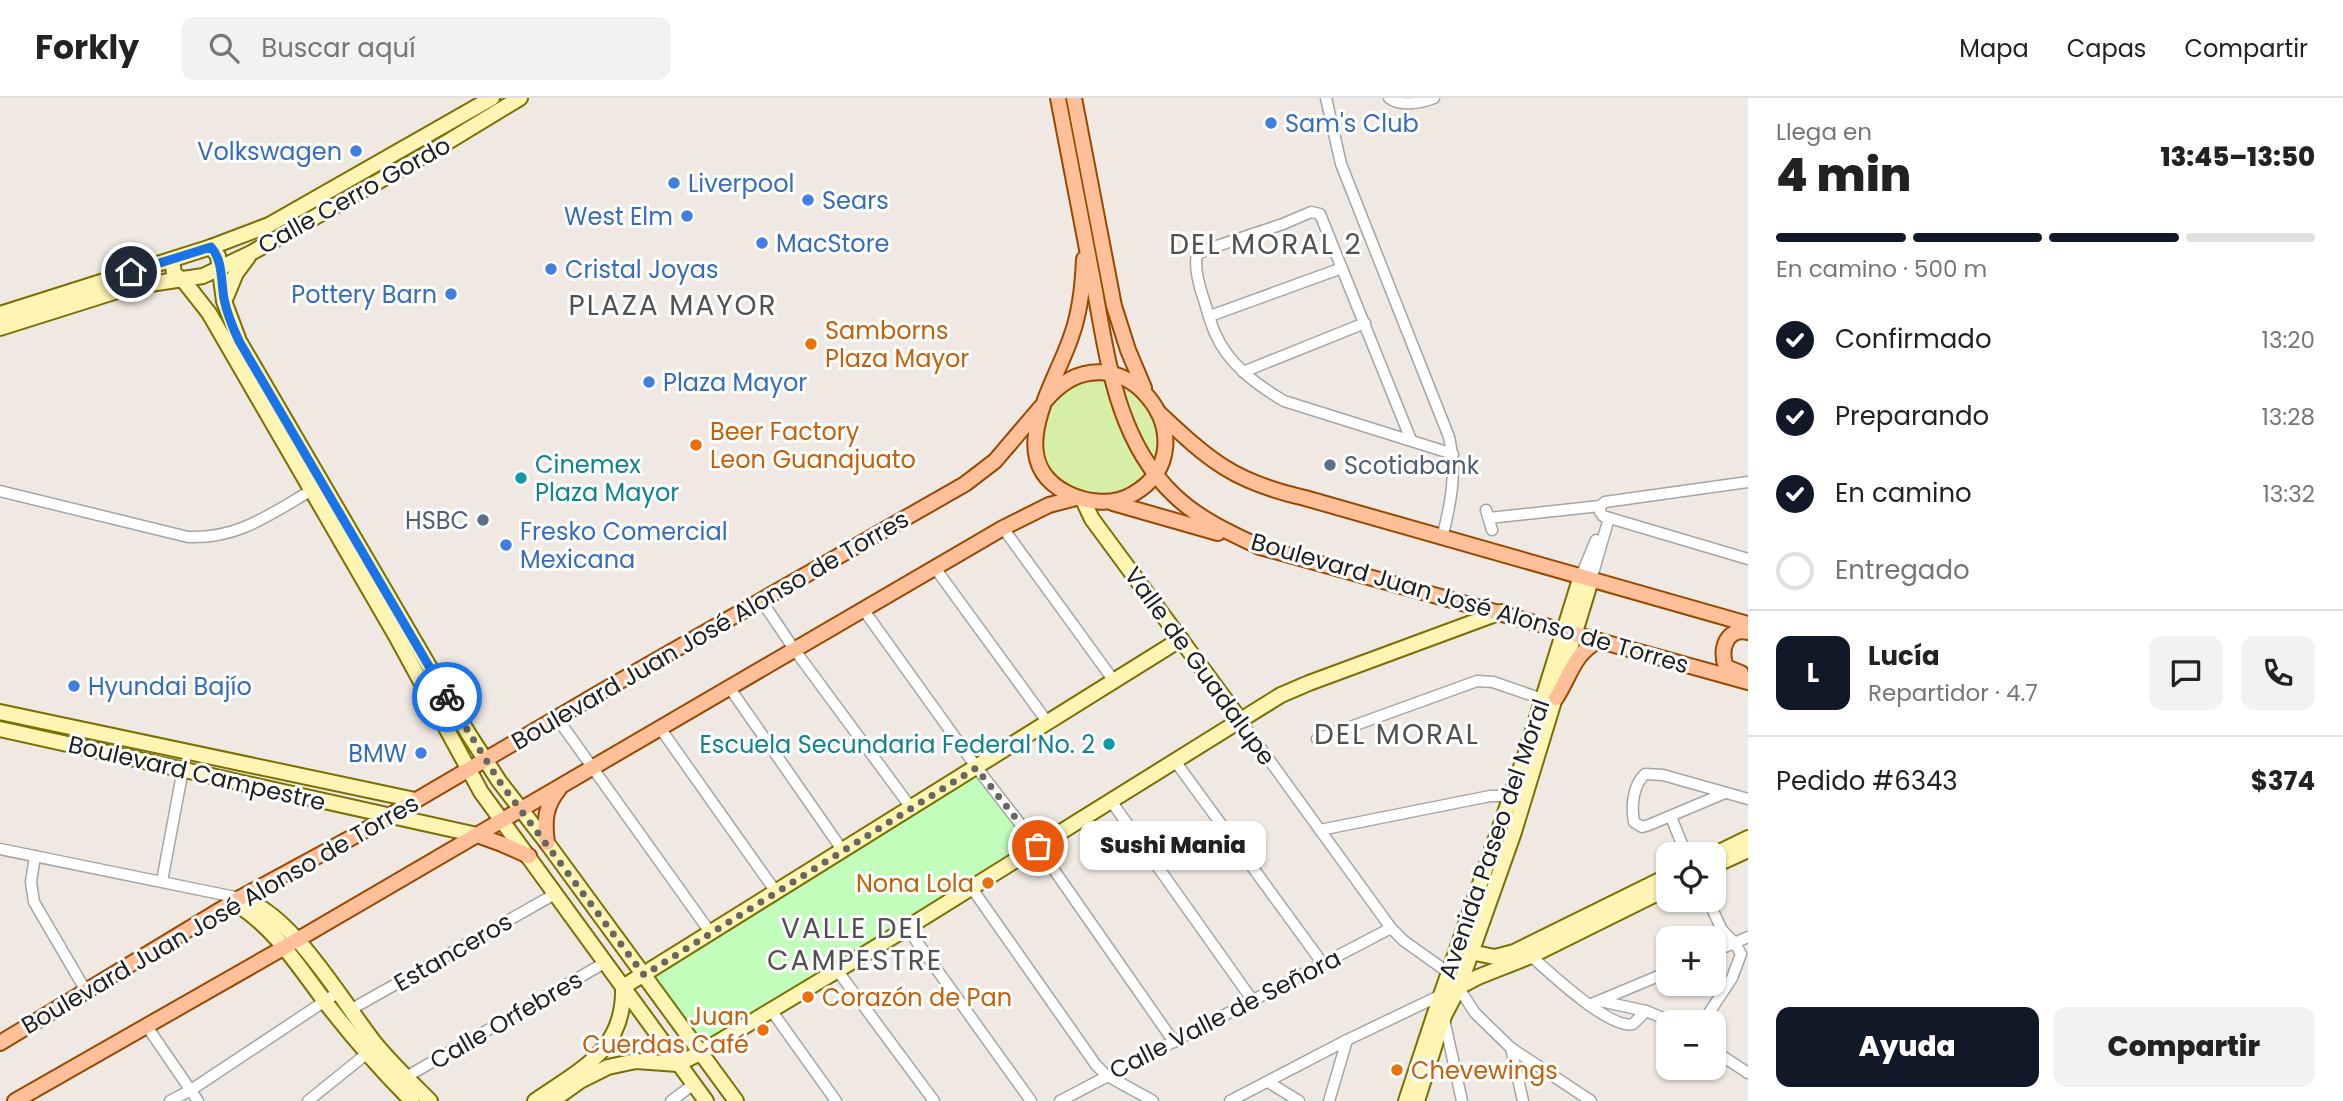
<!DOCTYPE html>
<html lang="es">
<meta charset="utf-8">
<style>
:root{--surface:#fff;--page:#f2f2f2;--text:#222;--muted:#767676;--line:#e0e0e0;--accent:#111827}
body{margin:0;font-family:Poppins,sans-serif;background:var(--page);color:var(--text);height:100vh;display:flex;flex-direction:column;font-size:26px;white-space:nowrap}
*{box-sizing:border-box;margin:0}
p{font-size:23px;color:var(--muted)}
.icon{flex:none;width:38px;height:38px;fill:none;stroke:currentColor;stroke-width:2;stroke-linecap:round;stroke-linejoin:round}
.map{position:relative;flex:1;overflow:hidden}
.sheet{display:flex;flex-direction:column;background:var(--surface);width:595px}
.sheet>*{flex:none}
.buttons{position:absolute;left:1656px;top:744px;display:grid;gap:14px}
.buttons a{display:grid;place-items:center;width:70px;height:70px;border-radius:14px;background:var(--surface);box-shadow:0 2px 5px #0004;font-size:35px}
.pin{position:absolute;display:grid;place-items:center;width:60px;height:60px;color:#fff;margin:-30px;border:4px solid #fff;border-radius:50%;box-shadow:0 2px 7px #0007}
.courier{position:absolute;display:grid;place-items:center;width:70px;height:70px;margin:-35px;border:5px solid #1a73e8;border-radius:50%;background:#fff;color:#222;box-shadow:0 2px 9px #0007}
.bubble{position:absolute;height:49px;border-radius:14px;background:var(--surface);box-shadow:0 2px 5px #0004;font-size:23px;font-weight:800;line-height:49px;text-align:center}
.overview em{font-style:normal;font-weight:800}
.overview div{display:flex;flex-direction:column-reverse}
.overview{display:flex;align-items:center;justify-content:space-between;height:119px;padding:0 28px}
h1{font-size:46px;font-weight:800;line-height:52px}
.bar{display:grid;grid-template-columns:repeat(4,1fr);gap:10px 7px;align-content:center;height:84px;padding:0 28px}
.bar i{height:9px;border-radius:5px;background:var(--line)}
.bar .on{background:var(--accent)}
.bar p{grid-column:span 4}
.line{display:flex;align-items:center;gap:18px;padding:0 28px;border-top:2px solid var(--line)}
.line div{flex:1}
.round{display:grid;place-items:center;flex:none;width:74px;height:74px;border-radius:14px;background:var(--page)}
ol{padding:0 28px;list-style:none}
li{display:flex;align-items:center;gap:21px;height:77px}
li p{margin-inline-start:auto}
li .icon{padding:7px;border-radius:50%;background:var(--accent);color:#fff;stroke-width:4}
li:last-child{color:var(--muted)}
li i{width:38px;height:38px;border:4px solid var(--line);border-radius:50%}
.button{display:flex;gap:14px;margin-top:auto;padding:14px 28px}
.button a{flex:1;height:80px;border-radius:14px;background:var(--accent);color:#fff;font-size:28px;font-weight:800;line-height:80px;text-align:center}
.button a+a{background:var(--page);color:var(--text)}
header{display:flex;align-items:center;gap:42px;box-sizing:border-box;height:98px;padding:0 35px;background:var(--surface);border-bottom:2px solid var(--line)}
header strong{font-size:33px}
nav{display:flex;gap:38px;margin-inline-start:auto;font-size:24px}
.search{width:490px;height:63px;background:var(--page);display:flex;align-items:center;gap:18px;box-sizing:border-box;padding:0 24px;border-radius:14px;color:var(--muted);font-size:26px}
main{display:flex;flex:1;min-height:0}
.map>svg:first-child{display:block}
</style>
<header>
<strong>Forkly</strong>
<div class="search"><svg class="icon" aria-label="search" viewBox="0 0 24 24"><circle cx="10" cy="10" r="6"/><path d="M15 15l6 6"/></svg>Buscar aquí</div>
<nav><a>Mapa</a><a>Capas</a><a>Compartir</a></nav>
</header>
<main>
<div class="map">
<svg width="1748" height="1003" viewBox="0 0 1748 1003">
<rect width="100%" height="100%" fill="#f0e9e3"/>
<g fill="#d6eea5">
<path d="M1096 281 1107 282C1114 317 1128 345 1149 375 1144 379 1139 387 1134 390 1125 396 1112 397 1102 397 1074 397 1044 380 1041 349 1040 342 1043 334 1044 327 1051 298 1068 287 1096 281Z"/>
<path d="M1120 286C1141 292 1160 319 1160 341 1160 348 1156 357 1154 363L1132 324Z"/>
</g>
<path fill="#c3fdbc" d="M976 673 1026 746 703 946 650 874Z"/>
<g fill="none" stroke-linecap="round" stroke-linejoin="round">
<g stroke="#a5a5a5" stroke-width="13">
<g id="street">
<path d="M1326 0 1341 66 1449 339C1457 375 1451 405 1442 440"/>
<path d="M1389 0C1400 9 1421 5 1434 0"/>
<path d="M1210 218 1342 170"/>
<path d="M1243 274 1365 225"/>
<path d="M1411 342 1320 116 1311 114 1283 126 1205 152 1197 157C1194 169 1199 187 1203 199 1207 211 1210 224 1215 235 1228 266 1257 287 1284 303L1453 356"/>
<path d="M0 393 188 439C239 441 270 416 312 392"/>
<path d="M1600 408V414L1603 418 1748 461"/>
<path d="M1486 412 1492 432"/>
<path d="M1489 420 1600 408 1605 404 1748 384"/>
<path d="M1003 430 1114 583"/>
<path d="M935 470 1048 625"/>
<path d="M1581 478 1596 442"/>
<path d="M1591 482 1609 420"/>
<path d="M761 502 794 551 912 711"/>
<path d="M863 511 977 670 1038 749 1174 944"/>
<path d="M729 589 843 753"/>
<path d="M557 620 710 834"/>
<path d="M1241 623 1391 830 1404 843 1449 875 1475 915 1511 950 1591 1003"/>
<path d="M660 630 776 794"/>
<path d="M1317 641 1477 583 1493 584 1548 603"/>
<path d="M1175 663 1323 866"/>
<path d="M1725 695 1649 727 1642 729 1634 724C1631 708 1633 687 1645 676L1663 677 1748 701"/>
<path d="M1111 703 1253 903"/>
<path d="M1671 719 1686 756"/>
<path d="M1320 732 1490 698H1514"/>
<path d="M0 751 240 800"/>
<path d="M35 758 31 784 34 804 86 893"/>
<path d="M162 783 183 671"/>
<path d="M971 789 1096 967 1106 977 1153 1003"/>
<path d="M907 830 1031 1003"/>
<path d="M1713 854 1748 839"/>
<path d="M1531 858C1549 874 1610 932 1633 926L1646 913"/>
<path d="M837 872 934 1003"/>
<path d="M1600 903 1646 913 1673 924"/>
<path d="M1589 907 1668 874"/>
<path d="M350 912 555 796"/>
<path d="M771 912 836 1003"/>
<path d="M1444 921 1462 1003"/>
<path d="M1703 924 1732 880 1741 856 1735 845 1722 832 1708 802"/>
<path d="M146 927 198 1003"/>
<path d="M1511 950 1523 1003"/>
<path d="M1713 952 1748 975"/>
<path d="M406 979 606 864"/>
<path d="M1268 984 1299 1003"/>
<path d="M170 1003 191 992 337 895"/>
<path d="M308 1003 370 953"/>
<path d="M671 1003 694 986"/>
<path d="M1060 1003 1391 830"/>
<path d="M1230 1003 1347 942 1441 897"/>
<path d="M1329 1003 1347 942"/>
</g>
</g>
<g stroke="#7a7000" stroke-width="18">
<g id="secondary">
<path d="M211 149 218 158 224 203 239 243 468 635 499 683 547 745 736 1003"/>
<path d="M172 162 174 176 183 182 209 215 396 538 481 694 706 1003"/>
<path d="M226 199 236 175 248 159"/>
<path d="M0 216 211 149 269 127 492 0"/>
<path d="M0 230 130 189 203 178 251 155 436 51 520 0"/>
<path d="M1083 402 1092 421 1241 623"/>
<path d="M0 614 415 702"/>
<path d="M0 631 477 737"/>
<path d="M1713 757 1748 740"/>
<path d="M1713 768 1748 752"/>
<path d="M240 800C291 814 342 903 374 944 391 965 411 984 430 1003"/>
<path d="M235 805C275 830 298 868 326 905 353 940 381 972 412 1003"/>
<path d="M1470 854 1495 859 1514 854 1668 778"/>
<path d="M623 889 1181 541"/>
<path d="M1455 891 1478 879 1531 858 1668 790"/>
<path d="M535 1003C581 971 625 952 623 889"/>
<path d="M552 1003 580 983 608 969 636 963 678 966 700 955 873 851 1281 597 1309 585 1501 514"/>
<path d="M1406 1003 1441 897 1526 655 1581 478"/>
<path d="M1417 1003 1444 918 1459 889 1513 737 1591 482"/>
</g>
</g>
<g stroke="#984900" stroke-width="18">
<g id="primary">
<path d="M1058 0C1069 59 1081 118 1092 177 1107 254 1114 340 1174 397 1199 421 1230 435 1260 449L1748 584"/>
<path d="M1074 0 1114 208 1128 252 1144 290"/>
<path d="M1045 303C1117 217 1218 347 1133 396 1113 408 1087 405 1067 395 1001 362 1056 285 1071 239 1080 215 1083 186 1084 161"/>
<path d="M1158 314C1210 363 1234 384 1305 400L1748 526"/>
<path d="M1113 405 1218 435"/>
<path d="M1741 575 1726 569C1719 551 1727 529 1748 534"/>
<path d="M1556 600C1570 579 1574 554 1599 543"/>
<path d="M477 737 502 746 529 758"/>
<path d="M547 745C544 723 545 708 559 691"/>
<path d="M0 945 240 800 360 735 606 591 965 386 995 363 1041 309"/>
<path d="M15 1003 285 849 1003 430 1049 407 1076 400"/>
</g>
</g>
<use href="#street" stroke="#fff" stroke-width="10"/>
<use href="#secondary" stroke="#fef4b3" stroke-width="14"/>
<use href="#primary" stroke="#ffc099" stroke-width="14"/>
</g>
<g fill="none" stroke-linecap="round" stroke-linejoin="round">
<path stroke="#686563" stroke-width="7" stroke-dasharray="0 12.6" d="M447 599 499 683 644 877 976 670 1038 748"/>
<path stroke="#1a73e8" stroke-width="9" d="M131 174 211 149C223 162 221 184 224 201 227 216 233 230 239 243L447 599"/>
</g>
<g fill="#3f7fe0" stroke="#fff" stroke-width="2.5">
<circle cx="1271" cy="25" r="7"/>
<circle cx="356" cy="53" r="7"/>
<circle cx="674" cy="85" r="7"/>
<circle cx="808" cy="102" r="7"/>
<circle cx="687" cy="118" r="7"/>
<circle cx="762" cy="145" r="7"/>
<circle cx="551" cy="171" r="7"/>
<circle cx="451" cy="196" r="7"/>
<circle cx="649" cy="284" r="7"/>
<circle cx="506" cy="447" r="7"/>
<circle cx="74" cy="588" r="7"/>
<circle cx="421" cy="655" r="7"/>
</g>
<g fill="#e8710a" stroke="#fff" stroke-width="2.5">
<circle cx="811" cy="246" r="7"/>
<circle cx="696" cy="347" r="7"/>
<circle cx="988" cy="785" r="7"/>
<circle cx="808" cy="899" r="7"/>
<circle cx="763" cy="932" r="7"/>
<circle cx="1397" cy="972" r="7"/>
</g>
<g fill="#5c6f8a" stroke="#fff" stroke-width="2.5">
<circle cx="1330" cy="367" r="7"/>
<circle cx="483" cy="422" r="7"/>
</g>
<g fill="#0f9aa8" stroke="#fff" stroke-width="2.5">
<circle cx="521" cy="380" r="7"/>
<circle cx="1109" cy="646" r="7"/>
</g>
<g text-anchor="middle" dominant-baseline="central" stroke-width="6" stroke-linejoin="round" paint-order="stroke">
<g font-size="24" fill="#366cbe" stroke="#fff" text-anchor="start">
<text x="1285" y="25">Sam's Club</text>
<text x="342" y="53" text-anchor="end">Volkswagen</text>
<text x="688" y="85">Liverpool</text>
<text x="822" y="102">Sears</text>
<text x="673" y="118" text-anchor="end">West Elm</text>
<text x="776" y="145">MacStore</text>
<text x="565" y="171">Cristal Joyas</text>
<text x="437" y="196" text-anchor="end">Pottery Barn</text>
<text x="663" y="284">Plaza Mayor</text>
<text x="520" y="433">Fresko Comercial<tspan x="520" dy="28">Mexicana</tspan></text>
<text x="88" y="588">Hyundai Bajío</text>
<text x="407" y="655" text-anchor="end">BMW</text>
</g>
<g font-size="24" fill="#1e1e1e" stroke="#fff">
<text transform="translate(354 97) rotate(-29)">Calle Cerro Gordo</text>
<text transform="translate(1470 505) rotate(16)">Boulevard Juan José Alonso de Torres</text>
<text transform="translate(710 532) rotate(-30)">Boulevard Juan José Alonso de Torres</text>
<text transform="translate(1200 568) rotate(54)">Valle de Guadalupe</text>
<text transform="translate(197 675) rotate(13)">Boulevard Campestre</text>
<text transform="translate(1494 741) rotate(-71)">Avenida Paseo del Moral</text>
<text transform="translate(220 816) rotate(-30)">Boulevard Juan José Alonso de Torres</text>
<text transform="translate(453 854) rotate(-30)">Estanceros</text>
<text transform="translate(1225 916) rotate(-27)">Calle Valle de Señora</text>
<text transform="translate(506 922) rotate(-30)">Calle Orfebres</text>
</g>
<g font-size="24" fill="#c56008" stroke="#fff" text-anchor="start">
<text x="825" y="232">Samborns<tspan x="825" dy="28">Plaza Mayor</tspan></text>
<text x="710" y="333">Beer Factory<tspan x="710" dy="28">Leon Guanajuato</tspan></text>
<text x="974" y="785" text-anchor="end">Nona Lola</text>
<text x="822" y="899">Corazón de Pan</text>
<text x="749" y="918" text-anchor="end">Juan<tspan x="749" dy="28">Cuerdas Café</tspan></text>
<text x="1411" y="972">Chevewings</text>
</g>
<g font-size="24" fill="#0d838f" stroke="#fff" text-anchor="start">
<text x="535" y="366">Cinemex<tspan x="535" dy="28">Plaza Mayor</tspan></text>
<text x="1095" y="646" text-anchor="end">Escuela Secundaria Federal No. 2</text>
</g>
<g font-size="24" fill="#4e5e75" stroke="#fff" text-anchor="start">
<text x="1344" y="367">Scotiabank</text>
<text x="469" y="422" text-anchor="end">HSBC</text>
</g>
<g font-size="28" letter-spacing="2" fill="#515151" stroke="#fff">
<text x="1266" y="146">DEL MORAL 2</text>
<text x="673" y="207">PLAZA MAYOR</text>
<text x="1397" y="636">DEL MORAL</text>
<text x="855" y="830">VALLE DEL<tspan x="855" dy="32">CAMPESTRE</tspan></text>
</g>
</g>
</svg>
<div class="buttons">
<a><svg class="icon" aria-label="locate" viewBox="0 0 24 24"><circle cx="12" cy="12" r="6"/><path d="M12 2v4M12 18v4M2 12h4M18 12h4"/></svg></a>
<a>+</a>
<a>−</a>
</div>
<div class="pin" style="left:1038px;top:748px;background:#ea580c"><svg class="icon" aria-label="bag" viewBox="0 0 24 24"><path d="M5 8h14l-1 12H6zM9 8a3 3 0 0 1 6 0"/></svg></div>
<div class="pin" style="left:131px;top:174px;background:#1f2937"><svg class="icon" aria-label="home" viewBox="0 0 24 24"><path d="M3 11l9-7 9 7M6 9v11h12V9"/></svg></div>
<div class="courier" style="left:447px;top:599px"><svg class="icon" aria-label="bike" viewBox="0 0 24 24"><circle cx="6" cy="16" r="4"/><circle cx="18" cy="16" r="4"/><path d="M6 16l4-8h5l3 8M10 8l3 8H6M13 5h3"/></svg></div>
<div class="bubble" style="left:1080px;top:723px;width:186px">Sushi Mania</div>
</div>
<section class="sheet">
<div class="overview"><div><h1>4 min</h1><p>Llega en</p></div><em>13:45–13:50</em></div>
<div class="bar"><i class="on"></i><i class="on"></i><i class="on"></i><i></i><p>En camino · 500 m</p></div>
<ol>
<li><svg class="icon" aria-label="check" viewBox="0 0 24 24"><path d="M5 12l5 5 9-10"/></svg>Confirmado<p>13:20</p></li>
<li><svg class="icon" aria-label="check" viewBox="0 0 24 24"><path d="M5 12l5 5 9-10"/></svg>Preparando<p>13:28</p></li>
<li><svg class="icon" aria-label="check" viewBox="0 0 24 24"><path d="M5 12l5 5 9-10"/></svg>En camino<p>13:32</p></li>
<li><i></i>Entregado</li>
</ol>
<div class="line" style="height:126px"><b class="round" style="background:var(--accent);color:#fff">L</b><div><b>Lucía</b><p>Repartidor · 4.7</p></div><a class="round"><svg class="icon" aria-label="chat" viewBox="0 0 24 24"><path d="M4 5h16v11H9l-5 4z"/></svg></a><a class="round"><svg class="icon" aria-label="phone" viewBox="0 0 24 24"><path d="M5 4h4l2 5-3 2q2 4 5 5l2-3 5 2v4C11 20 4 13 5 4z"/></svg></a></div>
<div class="line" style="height:91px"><div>Pedido #6343</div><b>$374</b></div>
<div class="button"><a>Ayuda</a><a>Compartir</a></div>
</section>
</main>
